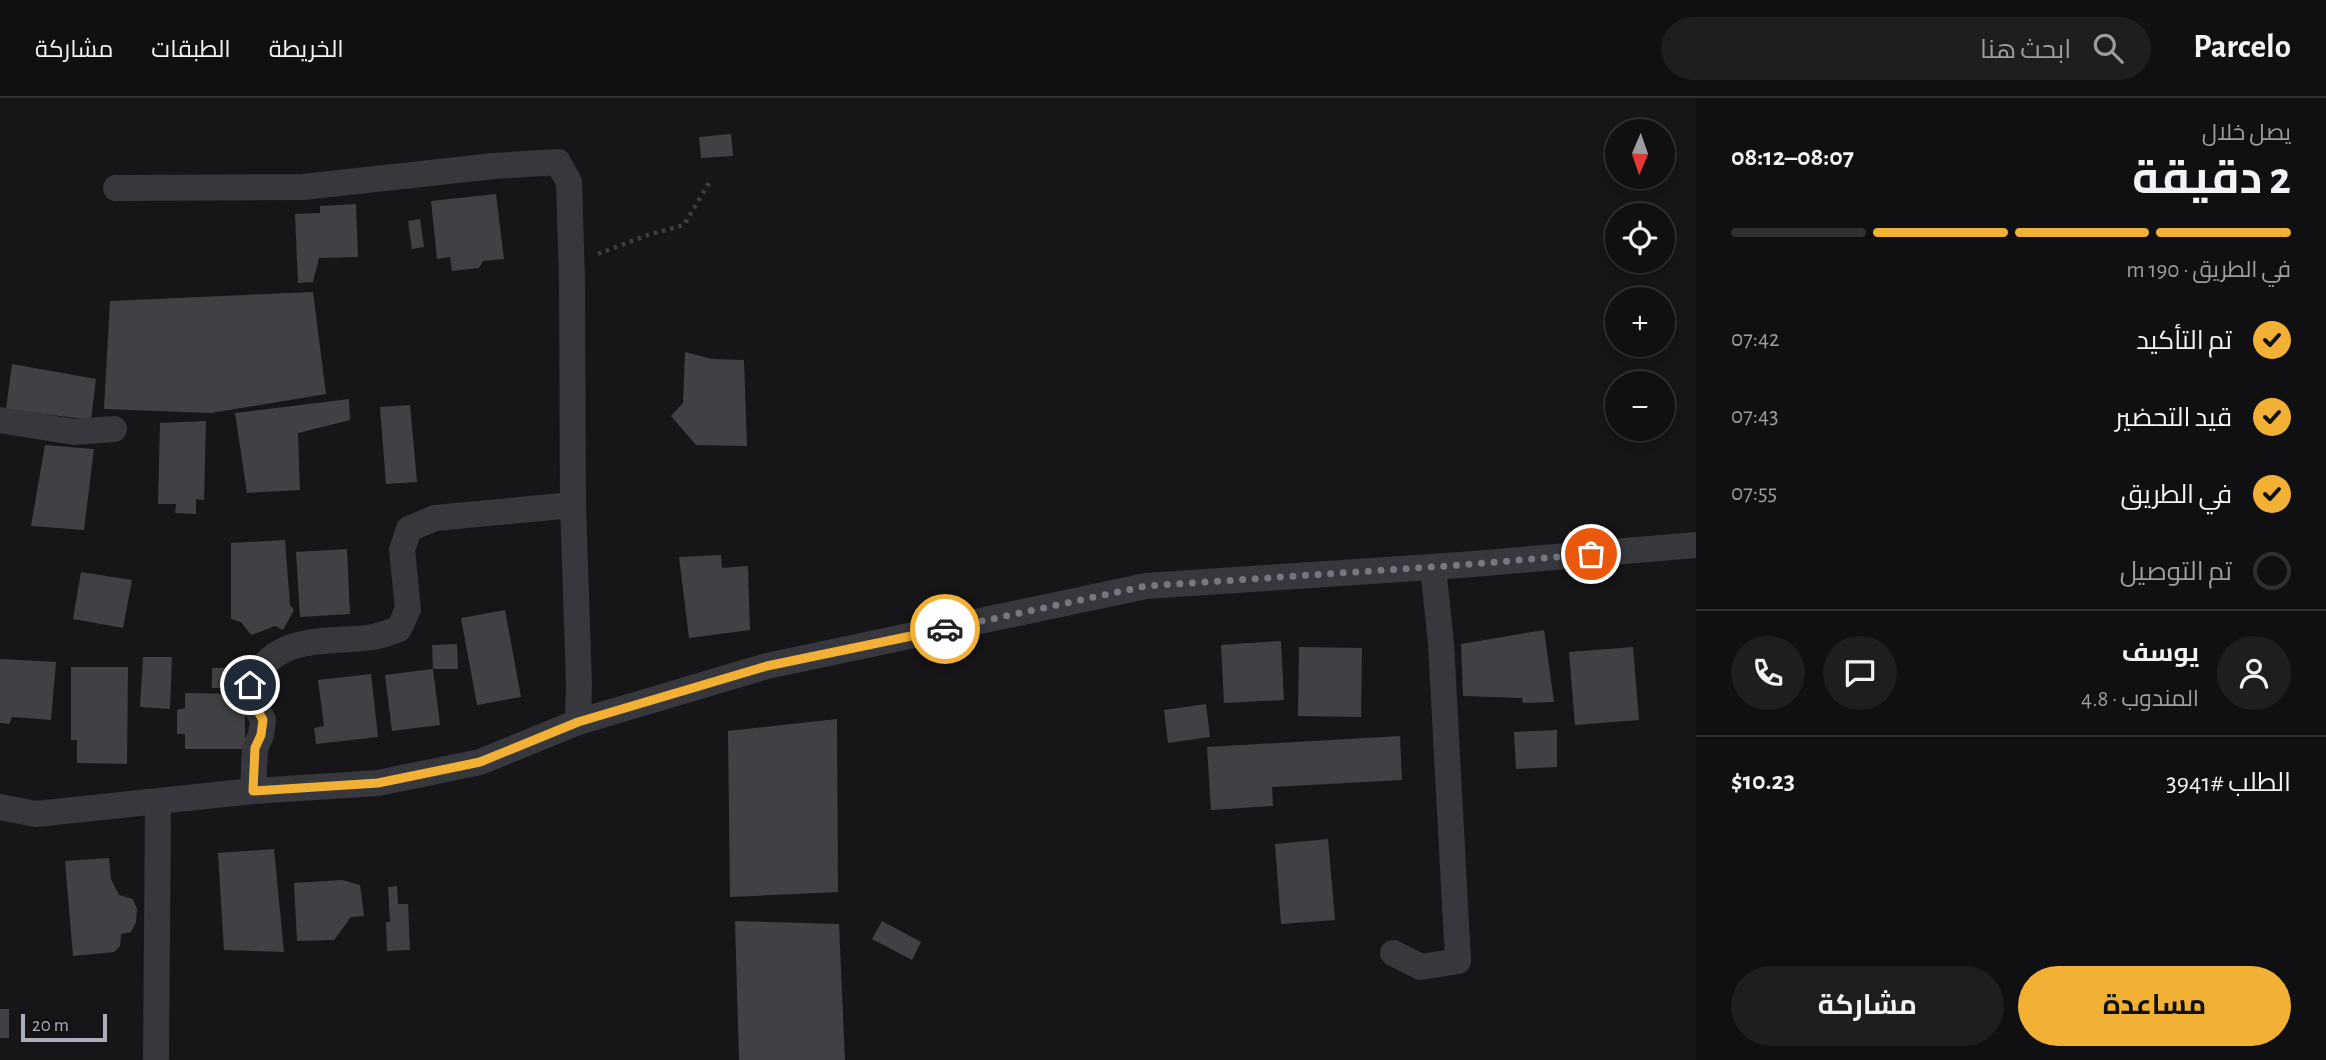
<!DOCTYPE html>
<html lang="ar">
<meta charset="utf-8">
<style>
:root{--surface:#101012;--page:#1e1e20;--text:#f1f3f6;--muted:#9c9d9f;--line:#303032;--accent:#f2b134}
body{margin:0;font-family:"Alegreya Sans",Cairo,sans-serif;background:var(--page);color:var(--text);direction:rtl;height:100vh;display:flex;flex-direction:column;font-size:26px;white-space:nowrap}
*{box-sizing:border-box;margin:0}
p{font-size:23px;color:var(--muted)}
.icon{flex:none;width:38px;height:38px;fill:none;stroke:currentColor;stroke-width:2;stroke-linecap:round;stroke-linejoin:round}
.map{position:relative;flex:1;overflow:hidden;direction:ltr}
.details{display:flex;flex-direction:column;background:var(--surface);width:630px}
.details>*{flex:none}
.needle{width:46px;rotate:182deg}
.fabs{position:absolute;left:1605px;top:21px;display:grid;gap:14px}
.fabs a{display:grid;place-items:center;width:70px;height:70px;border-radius:50%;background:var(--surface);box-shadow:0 4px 10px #0003,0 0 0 2px var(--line);font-size:35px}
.scale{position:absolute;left:21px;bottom:18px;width:86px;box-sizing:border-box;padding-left:7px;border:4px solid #a8adb8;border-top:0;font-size:19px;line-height:24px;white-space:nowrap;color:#a8adb8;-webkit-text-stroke:5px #111113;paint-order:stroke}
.pin{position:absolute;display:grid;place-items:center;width:60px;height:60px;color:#fff;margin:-30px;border:4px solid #fff;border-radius:50%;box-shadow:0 2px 7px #0007}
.courier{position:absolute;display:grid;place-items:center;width:70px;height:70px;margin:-35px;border:5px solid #f2b134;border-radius:50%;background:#fff;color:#222;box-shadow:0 2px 9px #0007}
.overview em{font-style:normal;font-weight:700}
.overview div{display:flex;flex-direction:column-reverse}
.overview{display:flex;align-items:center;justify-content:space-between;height:119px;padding:0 35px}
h1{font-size:46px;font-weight:700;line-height:52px}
.bar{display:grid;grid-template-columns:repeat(4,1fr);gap:10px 7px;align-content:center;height:84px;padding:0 35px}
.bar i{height:9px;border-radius:5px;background:var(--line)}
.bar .on{background:var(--accent)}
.bar p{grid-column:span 4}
.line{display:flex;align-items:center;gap:18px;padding:0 35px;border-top:2px solid var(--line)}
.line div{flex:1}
.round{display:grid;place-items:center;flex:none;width:74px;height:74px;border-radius:37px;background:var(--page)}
ol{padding:0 35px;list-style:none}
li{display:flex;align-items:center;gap:21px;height:77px}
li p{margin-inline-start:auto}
li .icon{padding:7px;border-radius:50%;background:var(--accent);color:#111;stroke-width:4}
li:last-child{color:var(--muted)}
li i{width:38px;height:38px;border:4px solid var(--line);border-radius:50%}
.action{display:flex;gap:14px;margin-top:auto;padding:14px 35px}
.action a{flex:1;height:80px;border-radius:42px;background:var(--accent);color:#111;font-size:28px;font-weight:700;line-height:80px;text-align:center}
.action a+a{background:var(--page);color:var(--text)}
header{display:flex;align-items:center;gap:42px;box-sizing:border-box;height:98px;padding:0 35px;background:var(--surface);border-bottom:2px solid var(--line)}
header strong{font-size:33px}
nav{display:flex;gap:38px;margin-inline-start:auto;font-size:24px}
.search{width:490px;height:63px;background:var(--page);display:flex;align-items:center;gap:18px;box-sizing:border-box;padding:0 24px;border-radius:38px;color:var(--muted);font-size:26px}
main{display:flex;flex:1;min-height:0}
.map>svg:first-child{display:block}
</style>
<header>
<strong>Parcelo</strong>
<div class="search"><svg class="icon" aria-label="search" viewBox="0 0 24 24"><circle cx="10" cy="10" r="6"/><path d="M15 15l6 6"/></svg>ابحث هنا</div>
<nav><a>الخريطة</a><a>الطبقات</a><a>مشاركة</a></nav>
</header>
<main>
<section class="details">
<div class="overview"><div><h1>2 دقيقة</h1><p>يصل خلال</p></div><em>08:07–08:12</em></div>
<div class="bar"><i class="on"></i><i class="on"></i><i class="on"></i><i></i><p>في الطريق · 190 m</p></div>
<ol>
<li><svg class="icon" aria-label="check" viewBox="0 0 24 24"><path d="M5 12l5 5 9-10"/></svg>تم التأكيد<p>07:42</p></li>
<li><svg class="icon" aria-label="check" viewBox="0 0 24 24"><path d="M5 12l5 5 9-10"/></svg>قيد التحضير<p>07:43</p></li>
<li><svg class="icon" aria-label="check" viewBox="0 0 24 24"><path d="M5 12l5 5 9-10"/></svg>في الطريق<p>07:55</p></li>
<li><i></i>تم التوصيل</li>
</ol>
<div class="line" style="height:126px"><a class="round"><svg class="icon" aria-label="person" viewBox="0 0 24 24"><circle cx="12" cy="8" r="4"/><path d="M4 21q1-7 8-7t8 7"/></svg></a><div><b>يوسف</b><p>المندوب · 4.8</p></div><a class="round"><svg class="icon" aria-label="chat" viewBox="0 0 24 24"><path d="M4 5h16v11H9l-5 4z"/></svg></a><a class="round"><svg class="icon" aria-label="phone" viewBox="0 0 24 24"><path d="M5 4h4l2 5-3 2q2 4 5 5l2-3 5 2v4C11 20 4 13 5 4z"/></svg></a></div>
<div class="line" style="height:91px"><div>الطلب #3941</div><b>$10.23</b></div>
<div class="action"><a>مساعدة</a><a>مشاركة</a></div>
</section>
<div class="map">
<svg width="1696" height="962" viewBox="0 0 1696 962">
<rect width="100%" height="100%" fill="#161618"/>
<g fill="#404145">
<path d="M731 36 733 58 701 60 699 39Z"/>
<path d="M496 96 504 161 483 163 479 170 452 173 450 159 437 161 431 103Z"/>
<path d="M356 106 358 159 319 160 313 184 298 185 295 116 320 115V108Z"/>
<path d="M420 121 424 149 412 151 408 123Z"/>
<path d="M313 194 326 296 211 315 104 311 110 203Z"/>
<path d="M685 254 712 261 744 262 747 348 696 347 671 318 683 305Z"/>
<path d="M12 266 96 281 91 322 6 311Z"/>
<path d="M349 301 350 322 298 335 300 392 247 395 235 315Z"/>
<path d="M410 307 417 384 386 386 380 309Z"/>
<path d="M206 323 204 402 196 401V416L175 415 176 406H158L160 325Z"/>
<path d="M45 347 94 351 84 432 31 428Z"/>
<path d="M285 442 290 507 294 512 283 532 275 528 251 537 241 524 231 521V445Z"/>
<path d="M347 451 350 516 300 519 296 454Z"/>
<path d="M721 457 722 470 748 468 750 532 689 540 679 459Z"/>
<path d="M81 474 132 482 123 530 73 521Z"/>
<path d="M505 512 521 599 477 607 461 520Z"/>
<path d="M1544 532 1554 604 1523 605 1522 600 1463 598 1461 546Z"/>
<path d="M1281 543 1284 602 1224 605 1221 547Z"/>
<path d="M457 546 458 571H433L432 547Z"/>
<path d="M1299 549 1362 550 1361 619 1298 618Z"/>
<path d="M1633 549 1639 622 1575 627 1569 554Z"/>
<path d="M143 559H172L170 611 140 609Z"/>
<path d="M0 561 56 564 51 622 12 619 9 626 0 625Z"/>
<path d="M71 569H128L127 666 77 665V642H71Z"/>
<rect x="212" y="570" width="26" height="20"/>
<path d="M433 571 440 627 392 633 385 577Z"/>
<path d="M371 576 378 639 316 646 314 630 324 628 318 582Z"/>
<path d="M185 595 245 596V651H185V636H177V612L185 610Z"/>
<path d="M1206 606 1210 639 1168 645 1164 612Z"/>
<path d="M837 621 838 794 730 799 728 633Z"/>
<path d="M1557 632V669L1516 671 1514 634Z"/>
<path d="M1400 638 1402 682 1272 689 1273 708 1211 712 1207 649Z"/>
<path d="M1328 741 1335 822 1281 826 1275 746Z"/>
<path d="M274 751 284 854 224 852 218 755Z"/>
<path d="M109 760 111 781 119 797 133 801 137 811 136 824 131 834 121 836 120 848 114 854 73 858 65 763Z"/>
<path d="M342 782 360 787 364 818 351 819 334 842 297 843 294 785Z"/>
<path d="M397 788 398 806H408L410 852 387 853 386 824H390L388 789Z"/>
<path d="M735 823 839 826 845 962H739Z"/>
<path d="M882 823 921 844 912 862 872 841Z"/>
<rect x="0" y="911" width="9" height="29"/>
</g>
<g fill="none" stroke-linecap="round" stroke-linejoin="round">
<path stroke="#3d3f44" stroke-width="4.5" stroke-dasharray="3.5 5" stroke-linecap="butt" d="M598 156 648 137 684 127 709 85"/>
<g stroke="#37383d" stroke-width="26">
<path d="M116 90 303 89 494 68 558 64 569 84 572 183 573 407 579 586 578 624"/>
<path d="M0 322 74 334 114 331"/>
<path d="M253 693 255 650 261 637 263 622 254 605 250 587C277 534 324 546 373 539 382 537 391 534 399 531L408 511 402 452 409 431 435 420 573 407"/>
<path d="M0 709 36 716 253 693 378 685 480 664 578 624 767 568 1146 488 1461 467 1696 447"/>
<path d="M1393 855 1421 869 1458 863 1441 545 1433 469"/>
<path d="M156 962 158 704"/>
</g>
</g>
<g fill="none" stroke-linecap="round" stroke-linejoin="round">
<path stroke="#757880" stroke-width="7" stroke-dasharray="0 12.6" d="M945 531 1146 488 1461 467 1591 456"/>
<path stroke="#f2b134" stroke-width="9" d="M250 587 254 606 263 622 261 637 255 650 253 693 378 685 480 664 578 624 767 568 945 531"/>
</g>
</svg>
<div class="fabs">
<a><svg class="needle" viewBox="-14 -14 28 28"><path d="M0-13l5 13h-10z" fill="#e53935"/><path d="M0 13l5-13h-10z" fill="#9c9d9f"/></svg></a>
<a><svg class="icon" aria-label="locate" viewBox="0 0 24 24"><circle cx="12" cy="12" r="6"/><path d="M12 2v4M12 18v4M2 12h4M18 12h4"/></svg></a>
<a>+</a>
<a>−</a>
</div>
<div class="scale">20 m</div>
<div class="pin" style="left:1591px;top:456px;background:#ea580c"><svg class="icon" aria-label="bag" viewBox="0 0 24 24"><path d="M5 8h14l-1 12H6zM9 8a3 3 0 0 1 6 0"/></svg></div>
<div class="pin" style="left:250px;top:587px;background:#1f2937"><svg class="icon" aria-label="home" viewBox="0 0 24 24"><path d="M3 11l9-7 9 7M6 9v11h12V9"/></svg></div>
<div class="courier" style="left:945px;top:531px"><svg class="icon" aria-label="car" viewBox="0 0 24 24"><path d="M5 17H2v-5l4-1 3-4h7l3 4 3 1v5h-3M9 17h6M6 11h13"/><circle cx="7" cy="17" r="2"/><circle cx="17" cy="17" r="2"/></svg></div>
</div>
</main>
